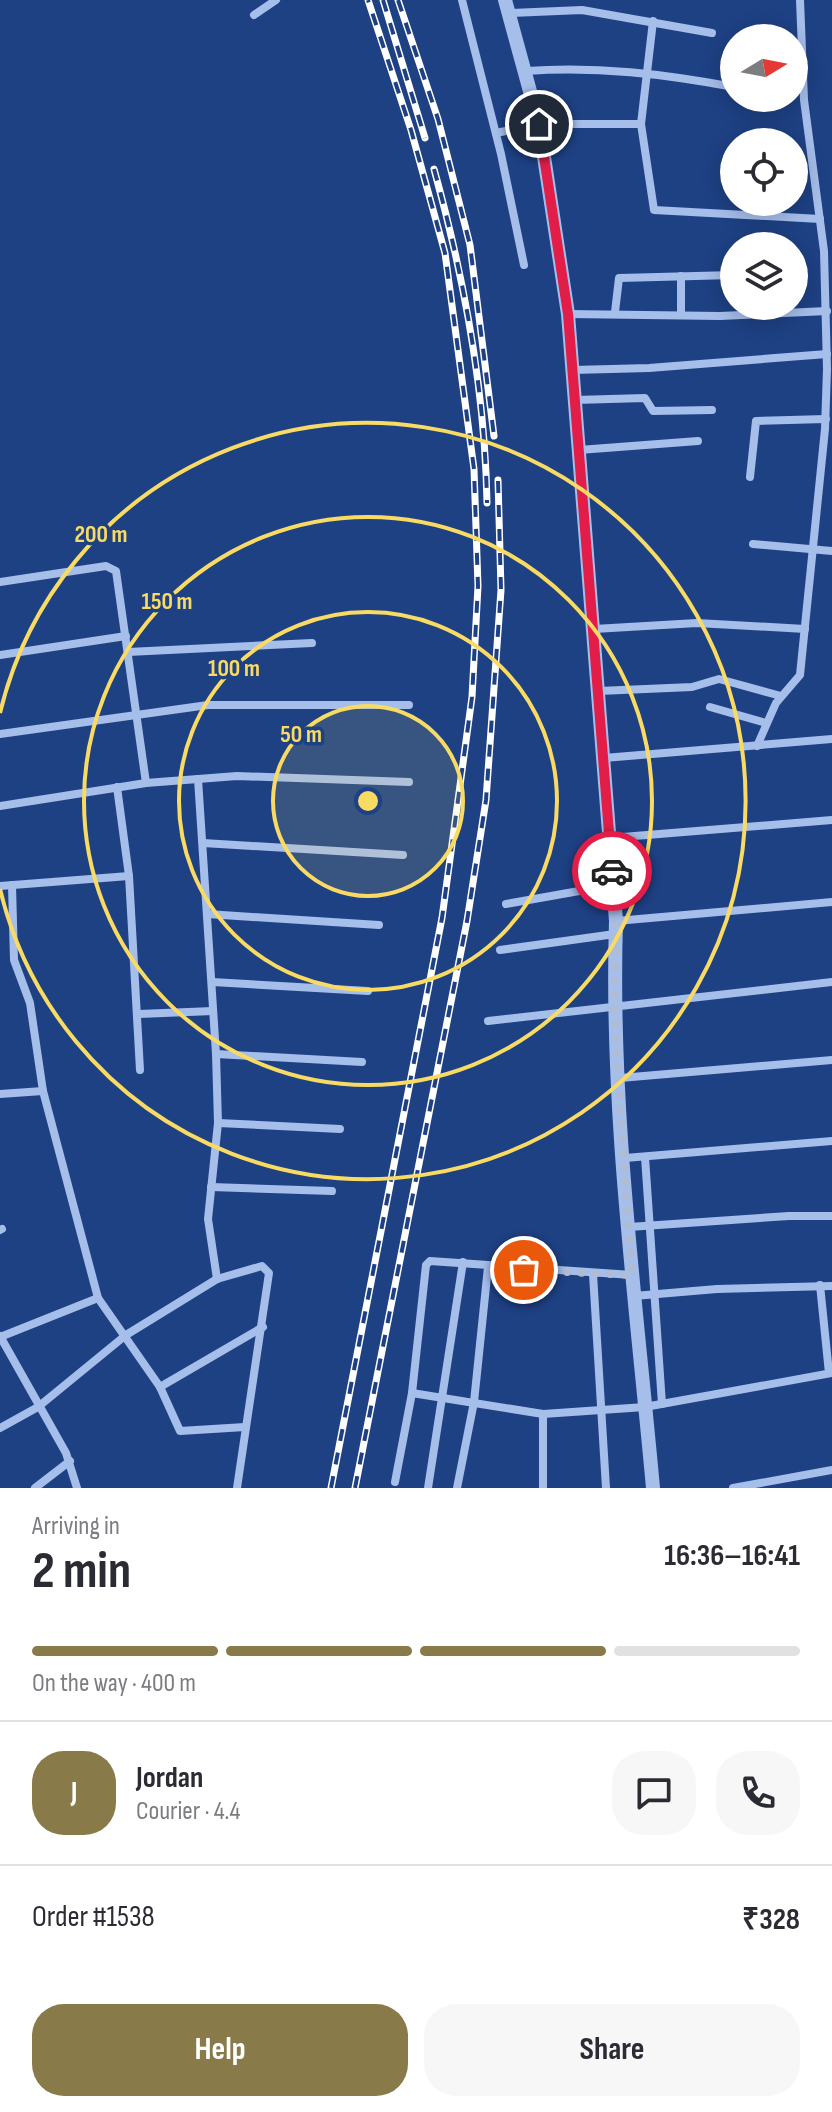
<!DOCTYPE html>
<meta charset="utf-8">
<style>
:root{--surface:#fff;--page:#f7f7f7;--text:#2b2b33;--muted:#7c7c81;--line:#e1e1e2;--accent:#887a49}
body{margin:0;font-family:"Sofia Sans Condensed",sans-serif;background:var(--page);color:var(--text);height:100vh;display:flex;flex-direction:column;font-size:30px;white-space:nowrap}
*{box-sizing:border-box;margin:0}
p{font-size:26px;color:var(--muted)}
.icon{flex:none;width:44px;height:44px;fill:none;stroke:currentColor;stroke-width:2;stroke-linecap:round;stroke-linejoin:round}
.map{position:relative;height:1488px;overflow:hidden}
.drawer{display:flex;flex-direction:column;background:var(--surface);flex:1}
.drawer>*{flex:none}
.needle{width:52px;rotate:80deg}
.buttons{position:absolute;left:720px;top:24px;display:grid;gap:16px}
.buttons a{display:grid;place-items:center;width:88px;height:88px;border-radius:50%;background:var(--surface);box-shadow:0 4px 20px #0003;font-size:40px}
.pin{position:absolute;display:grid;place-items:center;width:68px;height:68px;color:#fff;margin:-34px;border:4px solid #fff;border-radius:50%;box-shadow:0 2px 8px #0007}
.courier{position:absolute;display:grid;place-items:center;width:80px;height:80px;margin:-40px;border:6px solid #e11d48;border-radius:50%;background:#fff;color:#222;box-shadow:0 2px 10px #0007}
.summary em{font-style:normal;font-weight:700}
.summary div{display:flex;flex-direction:column-reverse}
.summary{display:flex;align-items:center;justify-content:space-between;height:136px;padding:0 32px}
h1{font-size:52px;font-weight:700;line-height:60px}
.bar{display:grid;grid-template-columns:repeat(4,1fr);gap:12px 8px;align-content:center;height:96px;padding:0 32px}
.bar i{height:10px;border-radius:6px;background:var(--line)}
.bar .current{background:var(--accent)}
.bar p{grid-column:span 4}
.line{display:flex;align-items:center;gap:20px;padding:0 32px;border-top:2px solid var(--line)}
.line div{flex:1}
.round{display:grid;place-items:center;flex:none;width:84px;height:84px;border-radius:32px;background:var(--page)}
.primary-button{display:flex;gap:16px;margin-top:auto;padding:16px 32px}
.primary-button a{flex:1;height:92px;border-radius:32px;background:var(--accent);color:#fff;font-size:32px;font-weight:700;line-height:92px;text-align:center}
.primary-button a+a{background:var(--page);color:var(--text)}
.map>svg:first-child{display:block}
</style>
<div class="map">
<svg width="832" height="1488" viewBox="0 0 832 1488">
<rect width="100%" height="100%" fill="#1e4184"/>
<g fill="none" stroke-linecap="round" stroke-linejoin="round">
<g stroke="#a5beea" stroke-width="8">
<path d="M462 0 501 154 524 265"/>
<path d="M511 13 582 10 712 33"/>
<path d="M254 15 276 0"/>
<path d="M653 21 641 124 654 210 820 219"/>
<path d="M526 71C597 66 664 74 734 87"/>
<path d="M496 133 539 124H641"/>
<path d="M615 312 619 278 734 275"/>
<path d="M568 314 720 316 827 311"/>
<path d="M681 314V276"/>
<path d="M573 370 649 368 827 354"/>
<path d="M575 400 645 398 653 411 712 410"/>
<path d="M579 450 698 441"/>
<path d="M750 477 756 421 826 419"/>
<path d="M753 544 832 551"/>
<path d="M0 582 106 566 116 571 146 783"/>
<path d="M594 629 697 623 805 629"/>
<path d="M128 652 312 643"/>
<path d="M0 655 126 636"/>
<path d="M599 691 692 687 719 679 781 696"/>
<path d="M710 707 766 723"/>
<path d="M0 734 208 705H409"/>
<path d="M757 746 776 703 800 675 825 429 827 369 824 251 804 100 800 0"/>
<path d="M604 758 832 739"/>
<path d="M198 779 216 1054 218 1123 208 1219 217 1279"/>
<path d="M117 787 129 876 140 1070"/>
<path d="M0 806 146 783 237 776 409 782"/>
<path d="M610 838 832 820"/>
<path d="M203 843 403 855"/>
<path d="M12 885 14 960 30 1003 43 1091 98 1298 160 1387 180 1431 245 1427"/>
<path d="M0 886 129 876"/>
<path d="M506 904 613 885"/>
<path d="M207 914 379 925"/>
<path d="M616 921 832 902"/>
<path d="M500 950 615 934"/>
<path d="M212 982 368 991"/>
<path d="M139 1014 213 1011"/>
<path d="M488 1021 832 982"/>
<path d="M216 1054 362 1062"/>
<path d="M620 1078 832 1060"/>
<path d="M0 1094 43 1091"/>
<path d="M218 1123 340 1129"/>
<path d="M645 1157 662 1404"/>
<path d="M625 1158 832 1141"/>
<path d="M211 1187 332 1191"/>
<path d="M629 1227 789 1216H832"/>
<path d="M0 1230 2 1229"/>
<path d="M593 1274 606 1488"/>
<path d="M820 1285 829 1373"/>
<path d="M634 1296 717 1289 832 1286"/>
<path d="M0 1336 66 1453 77 1488"/>
<path d="M0 1337 98 1298"/>
<path d="M160 1387 263 1327"/>
<path d="M412 1393 543 1414 645 1407 832 1373"/>
<path d="M543 1414V1488"/>
<path d="M0 1428 38 1407 126 1335 217 1279 262 1266 269 1273 237 1488"/>
<path d="M395 1482 412 1393 426 1265 430 1261 632 1275"/>
<path d="M35 1488 70 1461"/>
<path d="M428 1488 463 1262"/>
<path d="M457 1488 474 1402 488 1267"/>
<path d="M733 1488 832 1470"/>
</g>
<path stroke="#a5beea" stroke-width="14" d="M505 0 539 124 568 314 616 921C610 1110 636 1300 653 1488"/>
<g stroke="#fff" stroke-width="7">
<g id="rail">
<path d="M383 0 425 138"/>
<path d="M398 0 438 119 470 245 494 436"/>
<path d="M434 169C464 277 485 390 487 503"/>
<path d="M331 1488 442 918 472 697 478 586 474 469 445 253 411 130 368 0"/>
<path d="M355 1488 467 921 486 800 501 590 498 480"/>
</g>
</g>
<use href="#rail" stroke="#1e4184" stroke-width="4" stroke-dasharray="12" stroke-linecap="butt"/>
</g>
<g fill="none" stroke-linecap="round" stroke-linejoin="round">
<path stroke="#b0bcd4" stroke-width="8" stroke-dasharray="0 14.4" d="M524 1270 632 1275 614 1007 616 921 612 871"/>
<path stroke="#e11d48" stroke-width="10" d="M539 124 568 314 612 871"/>
</g>
<circle cx="368" cy="801" r="95" fill="#f9db63" fill-opacity=".12"/>
<g fill="none" stroke="#f9db63" stroke-width="4">
<circle cx="368" cy="801" r="95"/>
<circle cx="368" cy="801" r="189"/>
<circle cx="368" cy="801" r="284"/>
<path d="M0 713A378 378 0 1 1 0 889"/>
</g>
<circle cx="368" cy="801" r="12" fill="#f9db63" stroke="#1e4184" stroke-width="4"/>
<g font-size="24" text-anchor="middle" font-weight="bold" fill="#f9db63" stroke="#1e4184" stroke-width="7" stroke-linejoin="round" paint-order="stroke">
<text x="101" y="542">200 m</text>
<text x="167" y="609">150 m</text>
<text x="234" y="676">100 m</text>
<text x="301" y="742">50 m</text>
</g>
</svg>
<div class="buttons">
<a><svg class="needle" viewBox="-14 -14 28 28"><path d="M0-13l5 13h-10z" fill="#e53935"/><path d="M0 13l5-13h-10z" fill="#7c7c81"/></svg></a>
<a><svg class="icon" aria-label="locate" viewBox="0 0 24 24"><circle cx="12" cy="12" r="6"/><path d="M12 2v4M12 18v4M2 12h4M18 12h4"/></svg></a>
<a><svg class="icon" aria-label="layers" viewBox="0 0 24 24"><path d="M12 4l9 5-9 5-9-5zM3 14l9 5 9-5"/></svg></a>
</div>
<div class="pin" style="left:524px;top:1270px;background:#ea580c"><svg class="icon" aria-label="bag" viewBox="0 0 24 24"><path d="M5 8h14l-1 12H6zM9 8a3 3 0 0 1 6 0"/></svg></div>
<div class="pin" style="left:539px;top:124px;background:#1f2937"><svg class="icon" aria-label="home" viewBox="0 0 24 24"><path d="M3 11l9-7 9 7M6 9v11h12V9"/></svg></div>
<div class="courier" style="left:612px;top:871px"><svg class="icon" aria-label="car" viewBox="0 0 24 24"><path d="M5 17H2v-5l4-1 3-4h7l3 4 3 1v5h-3M9 17h6M6 11h13"/><circle cx="7" cy="17" r="2"/><circle cx="17" cy="17" r="2"/></svg></div>
</div>
<section class="drawer">
<div class="summary"><div><h1>2 min</h1><p>Arriving in</p></div><em>16:36–16:41</em></div>
<div class="bar"><i class="current"></i><i class="current"></i><i class="current"></i><i></i><p>On the way · 400 m</p></div>
<div class="line" style="height:144px"><b class="round" style="background:var(--accent);color:#fff">J</b><div><b>Jordan</b><p>Courier · 4.4</p></div><a class="round"><svg class="icon" aria-label="chat" viewBox="0 0 24 24"><path d="M4 5h16v11H9l-5 4z"/></svg></a><a class="round"><svg class="icon" aria-label="phone" viewBox="0 0 24 24"><path d="M5 4h4l2 5-3 2q2 4 5 5l2-3 5 2v4C11 20 4 13 5 4z"/></svg></a></div>
<div class="line" style="height:104px"><div>Order #1538</div><b>₹328</b></div>
<div class="primary-button"><a>Help</a><a>Share</a></div>
</section>
